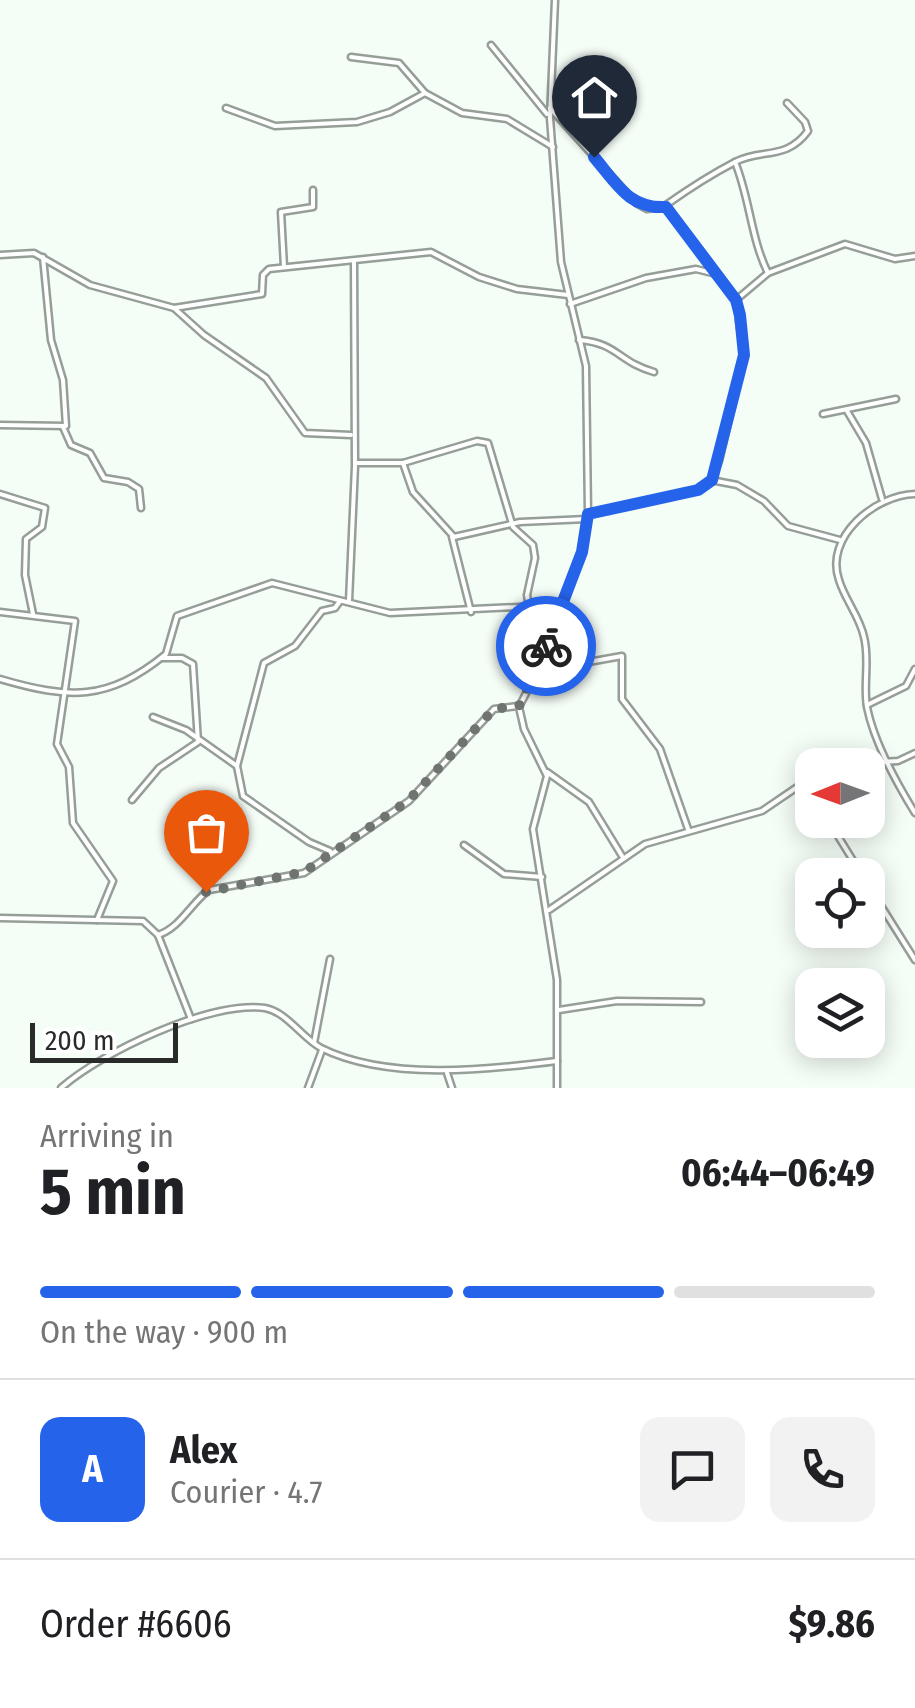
<!DOCTYPE html>
<meta charset="utf-8">
<style>
:root{--surface:#fff;--page:#f2f2f2;--text:#202124;--muted:#757577;--line:#e0e0e0;--accent:#2563eb}
body{margin:0;font-family:"Fira Sans Condensed",sans-serif;background:var(--page);color:var(--text);height:100vh;display:flex;flex-direction:column;font-size:38px;white-space:nowrap}
*{box-sizing:border-box;margin:0}
p{font-size:32px;color:var(--muted)}
.icon{flex:none;width:55px;height:55px;fill:none;stroke:currentColor;stroke-width:2;stroke-linecap:round;stroke-linejoin:round}
.map{position:relative;height:1088px;overflow:hidden}
.sheet{display:flex;flex-direction:column;background:var(--surface);flex:1}
.sheet>*{flex:none}
.needle{width:65px;rotate:269deg}
.controls{position:absolute;left:795px;top:748px;display:grid;gap:20px}
.controls a{display:grid;place-items:center;width:90px;height:90px;border-radius:20px;background:var(--surface);box-shadow:0 5px 25px #0003;font-size:50px}
.scale{position:absolute;left:30px;bottom:25px;width:148px;box-sizing:border-box;padding-left:10px;border:5px solid #282b29;border-top:0;font-size:28px;line-height:35px;white-space:nowrap;color:#282b29;-webkit-text-stroke:8px #fff;paint-order:stroke}
.pin{position:absolute;display:grid;place-items:center;width:85px;height:85px;color:#fff;margin:-102px -42px;border-radius:50% 50% 50% 0;rotate:-45deg;box-shadow:0 0 10px #0007}
.pin .icon{rotate:45deg}
.courier{position:absolute;display:grid;place-items:center;width:100px;height:100px;margin:-50px;border:8px solid #2563eb;border-radius:50%;background:#fff;color:#222;box-shadow:0 2px 12px #0007}
.headline em{font-style:normal;font-weight:700}
.headline div{display:flex;flex-direction:column-reverse}
.headline{display:flex;align-items:center;justify-content:space-between;height:170px;padding:0 40px}
h1{font-size:65px;font-weight:700;line-height:75px}
.bar{display:grid;grid-template-columns:repeat(4,1fr);gap:15px 10px;align-content:center;height:120px;padding:0 40px}
.bar i{height:12px;border-radius:8px;background:var(--line)}
.bar .on{background:var(--accent)}
.bar p{grid-column:span 4}
.line{display:flex;align-items:center;gap:25px;padding:0 40px;border-top:2px solid var(--line)}
.line div{flex:1}
.round{display:grid;place-items:center;flex:none;width:105px;height:105px;border-radius:20px;background:var(--page)}
.map>svg:first-child{display:block}
</style>
<div class="map">
<svg width="915" height="1088" viewBox="0 0 915 1088">
<rect width="100%" height="100%" fill="#f5fdf7"/>
<g fill="none" stroke-linecap="round" stroke-linejoin="round">
<g stroke="#969e98" stroke-width="9">
<g id="minor">
<path d="M555 0 550 118 561 262 586 366 588 513 583 552 540 666 519 707 524 729 547 776 533 829 557 980V1088"/>
<path d="M491 45 547 114"/>
<path d="M351 57 399 63 425 93"/>
<path d="M226 108 275 126 357 122 390 112 425 93 462 113 507 119 553 147"/>
<path d="M550 108 636 203 647 209 666 207"/>
<path d="M735 162C750 199 751 239 768 273"/>
<path d="M0 255 34 253 90 285 174 308 262 294 263 275 269 269 431 252 479 277 517 289 568 295"/>
<path d="M284 267 281 212 313 207V190"/>
<path d="M716 274 666 205C687 190 712 174 735 162 761 148 786 161 808 131L805 122 787 103"/>
<path d="M736 300 768 273 845 244 895 259 915 256"/>
<path d="M570 304 646 278 696 269 716 274 736 300 744 355 719 461 711 480 698 490 590 513"/>
<path d="M174 308 204 335 266 378 305 433 351 435"/>
<path d="M579 340C618 343 618 362 654 372"/>
<path d="M847 411 866 443 882 499"/>
<path d="M823 414 896 399"/>
<path d="M0 425 66 426 63 380 51 340 43 257"/>
<path d="M63 427 71 445 90 453 104 478 128 482 139 489 141 508"/>
<path d="M357 463H403L413 492 454 537 520 522 587 519"/>
<path d="M403 463 477 441 488 443 513 527 533 545 535 558 527 595 529 607"/>
<path d="M711 480 737 485 764 501 788 526 840 540"/>
<path d="M0 494 45 508 42 527 26 539 25 575 33 614"/>
<path d="M915 494C875 495 824 537 839 580 845 600 860 617 864 637 870 660 863 684 867 707 874 743 896 782 915 813"/>
<path d="M452 537 471 612"/>
<path d="M349 601 355 466 354 262"/>
<path d="M0 612 75 621 57 744 69 767 73 823 113 881 97 920"/>
<path d="M538 671 622 656V699L660 749 688 829"/>
<path d="M0 679C69 699 107 702 166 654L177 616 272 583 390 613 559 605"/>
<path d="M867 705 906 686 915 669"/>
<path d="M153 717 186 730 237 766"/>
<path d="M829 765 898 761 915 753"/>
<path d="M547 772 589 802 622 856"/>
<path d="M805 783 812 796"/>
<path d="M132 800 159 768 198 742 193 664 182 658H162"/>
<path d="M828 820 862 875"/>
<path d="M464 845 504 874 542 877"/>
<path d="M330 851 309 842 243 796 237 766 264 663 295 646 322 611 335 608 340 601"/>
<path d="M868 885 915 960"/>
<path d="M549 910 645 844 762 811 812 777"/>
<path d="M0 918 143 921 158 935 191 1019"/>
<path d="M158 935C180 928 191 903 209 890L304 873 409 801 494 709 518 706"/>
<path d="M559 1010 617 1001 701 1002"/>
<path d="M314 1043 330 959"/>
<path d="M447 1073 452 1088"/>
<path d="M61 1088C102 1052 209 1001 265 1008 287 1012 302 1038 321 1048 387 1081 487 1070 557 1061"/>
<path d="M308 1088 322 1050"/>
</g>
</g>
<use href="#minor" stroke="#fff" stroke-width="4"/>
</g>
<g fill="none" stroke-linecap="round" stroke-linejoin="round">
<path stroke="#707471" stroke-width="10" stroke-dasharray="0 18" d="M206 892 304 872 408 801 494 709 519 706 546 646"/>
<path stroke="#2563eb" stroke-width="12" d="M546 646 582 552 588 514 698 490 712 480 744 355 740 315 736 300 666 207C629 209 617 184 594 157"/>
</g>
</svg>
<div class="controls">
<a><svg class="needle" viewBox="-14 -14 28 28"><path d="M0-13l5 13h-10z" fill="#e53935"/><path d="M0 13l5-13h-10z" fill="#757577"/></svg></a>
<a><svg class="icon" aria-label="locate" viewBox="0 0 24 24"><circle cx="12" cy="12" r="6"/><path d="M12 2v4M12 18v4M2 12h4M18 12h4"/></svg></a>
<a><svg class="icon" aria-label="layers" viewBox="0 0 24 24"><path d="M12 4l9 5-9 5-9-5zM3 14l9 5 9-5"/></svg></a>
</div>
<div class="scale">200 m</div>
<div class="pin" style="left:206px;top:892px;background:#ea580c"><svg class="icon" aria-label="bag" viewBox="0 0 24 24"><path d="M5 8h14l-1 12H6zM9 8a3 3 0 0 1 6 0"/></svg></div>
<div class="pin" style="left:594px;top:157px;background:#1f2937"><svg class="icon" aria-label="home" viewBox="0 0 24 24"><path d="M3 11l9-7 9 7M6 9v11h12V9"/></svg></div>
<div class="courier" style="left:546px;top:646px"><svg class="icon" aria-label="bike" viewBox="0 0 24 24"><circle cx="6" cy="16" r="4"/><circle cx="18" cy="16" r="4"/><path d="M6 16l4-8h5l3 8M10 8l3 8H6M13 5h3"/></svg></div>
</div>
<section class="sheet">
<div class="headline"><div><h1>5 min</h1><p>Arriving in</p></div><em>06:44–06:49</em></div>
<div class="bar"><i class="on"></i><i class="on"></i><i class="on"></i><i></i><p>On the way · 900 m</p></div>
<div class="line" style="height:180px"><b class="round" style="background:var(--accent);color:#fff">A</b><div><b>Alex</b><p>Courier · 4.7</p></div><a class="round"><svg class="icon" aria-label="chat" viewBox="0 0 24 24"><path d="M4 5h16v11H9l-5 4z"/></svg></a><a class="round"><svg class="icon" aria-label="phone" viewBox="0 0 24 24"><path d="M5 4h4l2 5-3 2q2 4 5 5l2-3 5 2v4C11 20 4 13 5 4z"/></svg></a></div>
<div class="line" style="height:130px"><div>Order #6606</div><b>$9.86</b></div>
</section>
